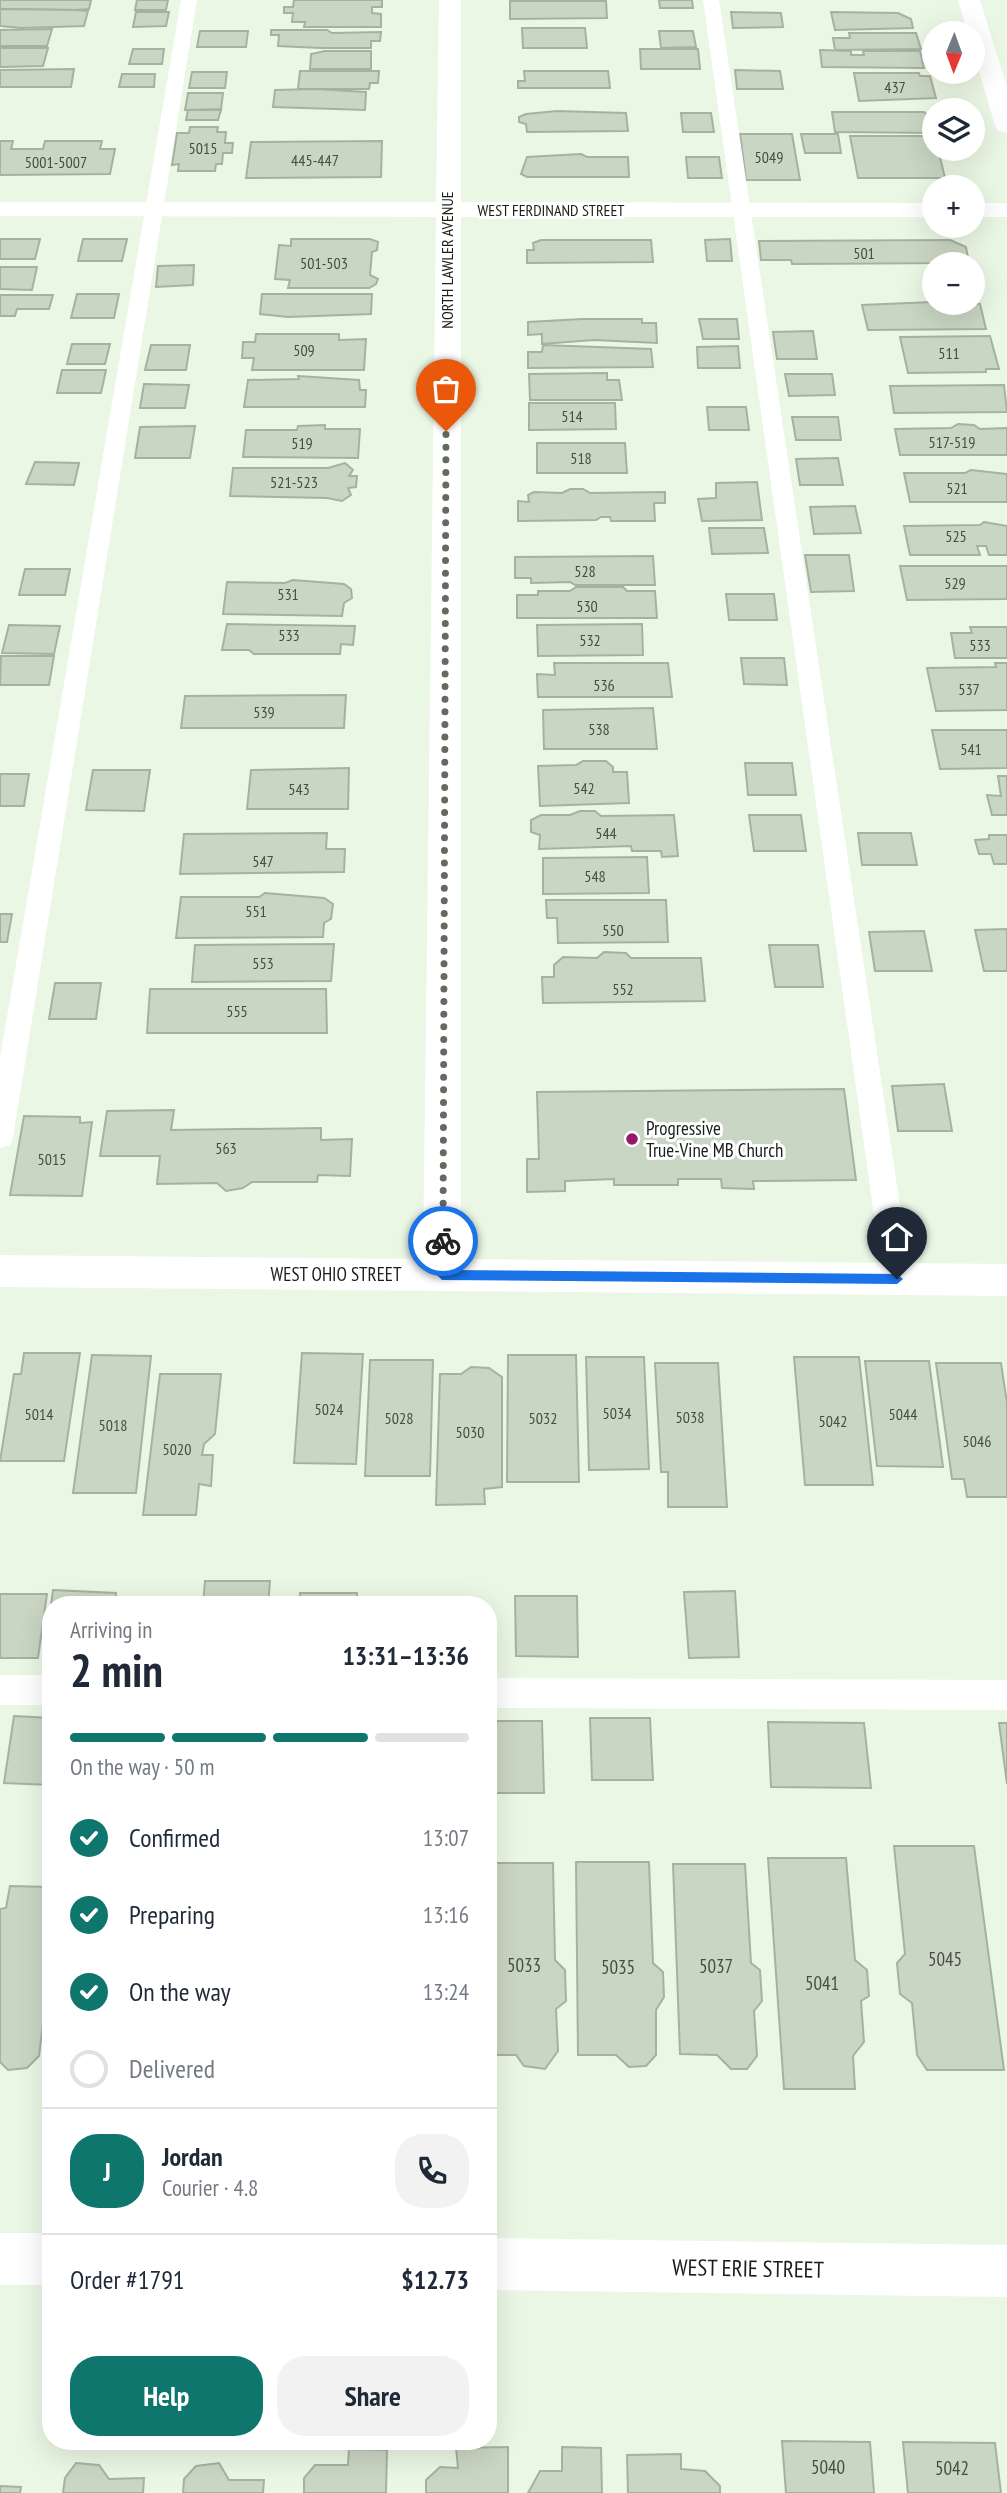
<!DOCTYPE html>
<meta charset="utf-8">
<style>
:root{--surface:#fff;--page:#f2f2f3;--text:#1f2937;--muted:#747a83;--line:#e0e1e3;--accent:#0f766e}
body{margin:0;font-family:"PT Sans Narrow",sans-serif;background:var(--page);color:var(--text);height:100vh;display:flex;flex-direction:column;font-size:26px;white-space:nowrap}
*{box-sizing:border-box;margin:0}
p{font-size:23px;color:var(--muted)}
.icon{flex:none;width:38px;height:38px;fill:none;stroke:currentColor;stroke-width:2;stroke-linecap:round;stroke-linejoin:round}
.map{position:relative;flex:1;overflow:hidden}
.side{position:absolute;left:42px;top:1596px;width:455px;height:854px;display:flex;flex-direction:column;background:var(--surface);border-radius:28px;box-shadow:0 7px 28px #0002}
.side>*{flex:none}
.needle{width:46px;rotate:181deg}
.buttons{position:absolute;left:922px;top:21px;display:grid;gap:14px}
.buttons a{display:grid;place-items:center;width:63px;height:63px;border-radius:50%;background:var(--surface);box-shadow:0 7px 28px #0002;font-size:35px}
.pin{position:absolute;display:grid;place-items:center;width:60px;height:60px;color:#fff;margin:-72px -30px;border-radius:50% 50% 50% 0;rotate:-45deg;box-shadow:0 0 7px #0007}
.pin .icon{rotate:45deg}
.courier{position:absolute;display:grid;place-items:center;width:70px;height:70px;margin:-35px;border:5px solid #1a73e8;border-radius:50%;background:#fff;color:#222;box-shadow:0 2px 9px #0007}
.headline em{font-style:normal;font-weight:700}
.headline div{display:flex;flex-direction:column-reverse}
.headline{display:flex;align-items:center;justify-content:space-between;height:119px;padding:0 28px}
h1{font-size:46px;font-weight:700;line-height:52px}
.bar{display:grid;grid-template-columns:repeat(4,1fr);gap:10px 7px;align-content:center;height:84px;padding:0 28px}
.bar i{height:9px;border-radius:5px;background:var(--line)}
.bar .selected{background:var(--accent)}
.bar p{grid-column:span 4}
.line{display:flex;align-items:center;gap:18px;padding:0 28px;border-top:2px solid var(--line)}
.line div{flex:1}
.round{display:grid;place-items:center;flex:none;width:74px;height:74px;border-radius:28px;background:var(--page)}
ol{padding:0 28px;list-style:none}
li{display:flex;align-items:center;gap:21px;height:77px}
li p{margin-inline-start:auto}
li .icon{padding:7px;border-radius:50%;background:var(--accent);color:#fff;stroke-width:4}
li:last-child{color:var(--muted)}
li i{width:38px;height:38px;border:4px solid var(--line);border-radius:50%}
.action{display:flex;gap:14px;margin-top:auto;padding:14px 28px}
.action a{flex:1;height:80px;border-radius:28px;background:var(--accent);color:#fff;font-size:28px;font-weight:700;line-height:80px;text-align:center}
.action a+a{background:var(--page);color:var(--text)}
.map>svg:first-child{display:block}
</style>
<div class="map">
<svg width="1007" height="2493" viewBox="0 0 1007 2493">
<rect width="100%" height="100%" fill="#ebf7e5"/>
<g fill="#cad6c4" stroke="#a6b2a1" stroke-width="2">
<path d="M0 0H91L89 9 75 10 0 9Z"/>
<path d="M137 0H168L166 10H135Z"/>
<path d="M294 0H382V7H372V13L381 14V27H304L305 22H292L293 13H284V7H293Z"/>
<path d="M659 0H692L693 8H660Z"/>
<path d="M510 1H606L607 18 510 19Z"/>
<path d="M0 9 75 10 88 11 84 26 21 28 0 26Z"/>
<path d="M136 12H169L166 26 133 27Z"/>
<path d="M731 12 781 13 783 27 733 28Z"/>
<path d="M831 12 898 13 911 19 913 28 835 30Z"/>
<path d="M522 28H585L587 48H523Z"/>
<path d="M52 29 47 46H0V30Z"/>
<path d="M271 30H327L332 33 381 32 380 41H371V48H321L278 46 279 35H271Z"/>
<path d="M200 31H248L246 47H197Z"/>
<path d="M659 31H693L696 47 661 48Z"/>
<path d="M849 33H916L921 49 835 50 833 38H850Z"/>
<path d="M0 48H48L43 66 0 67Z"/>
<path d="M133 49H164L162 64H129Z"/>
<path d="M640 49H698L700 69H641Z"/>
<path d="M820 50 851 51V55H864L863 51H920L924 68 822 67Z"/>
<path d="M325 51H371V69H310L311 54Z"/>
<path d="M74 69 71 87H0V70Z"/>
<path d="M735 70 780 71 783 89H737Z"/>
<path d="M300 71H379L378 83H370L369 89H298Z"/>
<path d="M524 71H608L610 88H518V81H525Z"/>
<path d="M192 72H227L225 88H189Z"/>
<path d="M854 73H919L920 76H930L936 98 859 101Z"/>
<path d="M122 74H155L154 87H119Z"/>
<path d="M316 89 366 92 365 110 273 107 275 90Z"/>
<path d="M188 93H223L221 109 185 110Z"/>
<path d="M188 110H221L218 120H186Z"/>
<path d="M557 111 626 113 628 131 527 132 526 124 519 122V117L526 114Z"/>
<path d="M832 112H924L934 121V133L835 132Z"/>
<path d="M681 113H711L714 132H683Z"/>
<path d="M190 127H218L217 132H226L225 143H233L232 153H223L222 164H216L215 171H178L179 164 172 165 177 133H189Z"/>
<path d="M740 134H792L800 180H746Z"/>
<path d="M801 134H838L841 153H805Z"/>
<path d="M850 136H934V149H938L945 178H858Z"/>
<path d="M0 141H13L11 149H43L45 141H102L100 149H115L110 174 0 175Z"/>
<path d="M382 141 381 177 246 178 251 142Z"/>
<path d="M581 154 587 157H628L629 177H527L521 174 527 157Z"/>
<path d="M686 157H719L722 178H688Z"/>
<path d="M0 239H40L35 259H0Z"/>
<path d="M83 239H127L122 261H78Z"/>
<path d="M291 239H370L378 242 377 250 372 252 370 275 378 279 376 284 369 288H288L290 280 275 279 279 245 291 246Z"/>
<path d="M730 239 732 261H707L705 240Z"/>
<path d="M541 240H651L653 262 527 263V250H534L533 243Z"/>
<path d="M950 240 966 247 968 258 954 263 792 264 791 260H761L759 241Z"/>
<path d="M194 265 193 285 156 287 158 266Z"/>
<path d="M0 267H37L32 290 0 289Z"/>
<path d="M77 294H119L114 318H71Z"/>
<path d="M262 294H372L371 314 288 317 260 314Z"/>
<path d="M0 295H53L49 309H17L15 316H0Z"/>
<path d="M932 302 980 304 986 329 868 330 862 305Z"/>
<path d="M582 319H642V323H656L657 343 594 340 542 344V334L528 335V322Z"/>
<path d="M699 319H737L739 339H703Z"/>
<path d="M813 331 817 359H777L773 332Z"/>
<path d="M256 334H339V340L366 339 364 370H252L254 358H242L243 342H255Z"/>
<path d="M990 336 999 369H986V372L908 373 900 337Z"/>
<path d="M72 344H110L105 364H67Z"/>
<path d="M151 345H190L186 370H145Z"/>
<path d="M543 345 651 349 653 367 528 368V352H542Z"/>
<path d="M738 346 740 368H698L697 347Z"/>
<path d="M62 370H106L101 393H57Z"/>
<path d="M607 373V380H619L622 400H530L529 374Z"/>
<path d="M785 374H832L835 395 789 396Z"/>
<path d="M298 376 359 380 360 390H366L365 407H244L248 380 299 379Z"/>
<path d="M144 384 189 385 185 408H140Z"/>
<path d="M1004 385 1007 412 894 413 890 386Z"/>
<path d="M529 403H615L616 429 529 430Z"/>
<path d="M707 407H746L749 430H709Z"/>
<path d="M792 417H838L841 440H796Z"/>
<path d="M958 424 974 425 980 429 1007 428V455H900L895 429 951 428Z"/>
<path d="M325 425V429H360L358 458 243 457 246 430H297L298 426Z"/>
<path d="M195 426 190 458H135L140 427Z"/>
<path d="M537 443H625L627 473H537Z"/>
<path d="M838 458 843 485H800L796 459Z"/>
<path d="M35 462 79 463 74 485 26 484Z"/>
<path d="M345 463 353 470 349 476H357L356 487 348 488 351 495 342 501 327 498 230 496 233 468H328Z"/>
<path d="M971 470 1007 474V502H910L904 473H965Z"/>
<path d="M757 482 762 520 702 521 698 499 716 498V483Z"/>
<path d="M570 489H583L590 493 665 492V503H654L655 521H611L610 517H601L596 520 518 521V501L529 502 528 495 534 492 562 493Z"/>
<path d="M855 506 861 533 814 534 810 507Z"/>
<path d="M984 522 1007 526V555H989L986 546H977L980 555H910L904 526 980 525Z"/>
<path d="M709 528H764L768 553 712 554Z"/>
<path d="M805 555H849L854 591 811 592Z"/>
<path d="M653 556 655 585H575L570 582 531 583V578H515V557Z"/>
<path d="M900 566H1007V599L907 600Z"/>
<path d="M25 569H70L65 595H19Z"/>
<path d="M293 580 344 584 351 589 352 598 344 603 342 616 223 614 227 582 285 583Z"/>
<path d="M576 587H623L627 591H655L657 618H517V595H538V591H570Z"/>
<path d="M726 594H774L777 620H729Z"/>
<path d="M227 624 355 626 353 645 341 644 340 654H254L249 650H222Z"/>
<path d="M642 624 643 655 538 656 537 625Z"/>
<path d="M9 625 60 626 54 654 2 653Z"/>
<path d="M970 627H1007V658H955L951 633H972Z"/>
<path d="M1 656H54L49 685H0Z"/>
<path d="M741 658H784L787 685 744 684Z"/>
<path d="M554 663H668L672 697H538L537 674 555 675Z"/>
<path d="M995 663H1007V710L936 711 927 668 996 667Z"/>
<path d="M346 695 344 728H181L185 696Z"/>
<path d="M653 708 657 749H544L543 710Z"/>
<path d="M932 730H1007V768L940 769Z"/>
<path d="M583 761H606L613 767V772H627L629 803 540 806 538 766 576 765Z"/>
<path d="M745 763H792L796 795H748Z"/>
<path d="M349 768 348 809H247L251 770Z"/>
<path d="M93 770H150L144 811 86 810Z"/>
<path d="M0 774H29L24 806H0Z"/>
<path d="M998 776H1007V815H992L987 795 1001 796Z"/>
<path d="M580 811H595L601 816 674 815 678 856 662 857 661 851H632L631 846 539 849 540 835 531 832V820L541 815H570Z"/>
<path d="M749 815H801L806 851H754Z"/>
<path d="M327 833 326 849H345L344 872 180 874 184 834Z"/>
<path d="M858 833H911L917 865H862Z"/>
<path d="M989 835H1007V864H994L991 854H979L975 840 989 839Z"/>
<path d="M647 857 649 893 543 894V858Z"/>
<path d="M265 893 324 898 333 904 331 919 324 923 323 937 176 938 181 897H259Z"/>
<path d="M546 900H666L668 942 558 943 557 918H547Z"/>
<path d="M0 914H12L7 942H0Z"/>
<path d="M1007 929V971H984L975 930Z"/>
<path d="M924 931 932 971H875L869 932Z"/>
<path d="M334 944 331 981 192 982 195 945Z"/>
<path d="M769 945H818L823 987H775Z"/>
<path d="M604 952 626 953 631 958H701L705 1001 543 1003 542 977H554V965L563 957 597 958Z"/>
<path d="M55 983H101L96 1019H49Z"/>
<path d="M150 989H326L327 1033H147Z"/>
<path d="M944 1084 952 1131H898L892 1086Z"/>
<path d="M844 1089 856 1180 753 1181 754 1189 722 1188 721 1179H678V1185H614V1179L565 1181V1191L527 1192V1159H539L537 1092Z"/>
<path d="M174 1110 171 1130 321 1128V1140L352 1139 350 1176 318 1175 317 1182H252L243 1188 226 1191 217 1183 157 1184 160 1156H100L107 1111Z"/>
<path d="M24 1116 80 1117V1123L92 1122 82 1196 10 1195Z"/>
<path d="M24 1353H80L64 1461H0L14 1374H21Z"/>
<path d="M302 1353 363 1354 356 1464 294 1463Z"/>
<path d="M92 1355 151 1356 136 1493H73Z"/>
<path d="M508 1355H576L579 1482H507Z"/>
<path d="M586 1357H644L649 1469 589 1470Z"/>
<path d="M794 1357H859L873 1485H805Z"/>
<path d="M370 1360H433L430 1476H365Z"/>
<path d="M865 1361H929L943 1467 877 1466Z"/>
<path d="M655 1363H718L727 1507H668V1472H661Z"/>
<path d="M936 1363H1001L1007 1403V1497H967L964 1479H952Z"/>
<path d="M471 1367 489 1368 502 1377V1487L484 1489 485 1504 436 1505 440 1374H461Z"/>
<path d="M160 1374H221L215 1434 204 1444 202 1455H213L211 1486 199 1484 196 1515H143Z"/>
<path d="M205 1581H270L268 1605H203Z"/>
<path d="M53 1590 116 1593 115 1605H51Z"/>
<path d="M735 1591 739 1657 689 1658 684 1592Z"/>
<path d="M300 1593H357V1605H299Z"/>
<path d="M0 1594H47L38 1658H0Z"/>
<path d="M515 1596H577L578 1657 516 1656Z"/>
<path d="M51 1606V1649H46Z"/>
<path d="M14 1716 51 1718V1785L4 1783Z"/>
<path d="M590 1718H650L653 1780H592Z"/>
<path d="M488 1721H542L544 1793H488Z"/>
<path d="M768 1722 864 1723 871 1788 771 1787Z"/>
<path d="M999 1723H1007V1784Z"/>
<path d="M894 1846H974L1004 2070H927L917 2055 912 2003 900 1994 897 1963 905 1954Z"/>
<path d="M768 1858H846L855 1960 867 1970 869 1996 861 2001 864 2042 853 2056 855 2089H784Z"/>
<path d="M576 1862H649L653 1963 663 1972 664 1997 656 2010V2055L646 2066 629 2067 616 2055H578Z"/>
<path d="M488 1863H553L555 1960 565 1970 566 2001 556 2009 558 2051 545 2069 524 2066 516 2055H488Z"/>
<path d="M673 1864H745L751 1963 760 1970 762 2001 754 2011 757 2056 747 2069H731L717 2055 680 2054Z"/>
<path d="M10 1886 51 1887V2004L44 2016 39 2056 27 2068 8 2070 0 2062V1909L6 1908Z"/>
<path d="M782 2441 870 2442 874 2493H786Z"/>
<path d="M903 2442 995 2443 1001 2493H908Z"/>
<path d="M508 2447V2493H426V2480L440 2467 458 2468 456 2448Z"/>
<path d="M562 2447 601 2448 602 2493H528L540 2471H562Z"/>
<path d="M349 2449 387 2450 386 2493H304V2478L315 2465H348Z"/>
<path d="M681 2454V2469L705 2471 720 2486V2493H628L627 2455Z"/>
<path d="M76 2463 99 2465 109 2479 144 2478 143 2493H63L65 2478Z"/>
<path d="M219 2463 229 2480H264L263 2493H183L184 2479 196 2466Z"/>
<path d="M0 2486 21 2487 20 2493H0Z"/>
</g>
<g fill="none" stroke-linecap="round" stroke-linejoin="round">
<g fill="#fff" fill-rule="evenodd">
<path d="M181 0H197L13 1137 10 1145 0 1148V1058Z"/>
<path d="M703 0H719L911 1279 907 1287 897 1291 887 1287 883 1279Z"/>
<rect x="0" y="1675" width="51" height="30"/>
<path d="M488 1678 1007 1680V1710L488 1708Z"/>
</g>
<g fill="#fff" fill-rule="evenodd">
<path d="M439 0H461V202L934 203V217H461V1259L1007 1264V1296L0 1287V1255L423 1259 436 217 0 216V202H436Z"/>
<path d="M958 0H980L1007 87V133L999 131 995 126 973 51V33H968Z"/>
<rect x="973" y="203" width="34" height="14"/>
<rect x="0" y="2233" width="51" height="52"/>
<path d="M488 2238 1007 2245V2297L488 2290Z"/>
</g>
</g>
<path fill="#1a73e8" d="M443 1237 448 1241V1270L897 1274 903 1279 897 1284 442 1280 437 1275V1241Z"/>
<g fill="none" stroke-linecap="round" stroke-linejoin="round">
<path stroke="#636b60" stroke-width="7" stroke-dasharray="0 12.6" d="M443 1241 446 431"/>
</g>
<circle fill="#98186f" stroke="#fff" stroke-width="2.5" cx="632" cy="1139" r="7"/>
<g text-anchor="middle" dominant-baseline="central" stroke-width="6" stroke-linejoin="round" paint-order="stroke">
<g font-size="16" fill="#464d43">
<text x="895" y="87">437</text>
<text x="203" y="148">5015</text>
<text x="769" y="157">5049</text>
<text x="315" y="160">445-447</text>
<text x="56" y="162">5001-5007</text>
<text x="864" y="253">501</text>
<text x="324" y="263">501-503</text>
<text x="304" y="350">509</text>
<text x="949" y="353">511</text>
<text x="572" y="416">514</text>
<text x="952" y="442">517-519</text>
<text x="302" y="443">519</text>
<text x="581" y="458">518</text>
<text x="294" y="482">521-523</text>
<text x="957" y="488">521</text>
<text x="956" y="536">525</text>
<text x="585" y="571">528</text>
<text x="955" y="583">529</text>
<text x="288" y="594">531</text>
<text x="587" y="606">530</text>
<text x="289" y="635">533</text>
<text x="590" y="640">532</text>
<text x="980" y="645">533</text>
<text x="604" y="685">536</text>
<text x="969" y="689">537</text>
<text x="264" y="712">539</text>
<text x="599" y="729">538</text>
<text x="971" y="749">541</text>
<text x="584" y="788">542</text>
<text x="299" y="789">543</text>
<text x="606" y="833">544</text>
<text x="263" y="861">547</text>
<text x="595" y="876">548</text>
<text x="256" y="911">551</text>
<text x="613" y="930">550</text>
<text x="263" y="963">553</text>
<text x="623" y="989">552</text>
<text x="237" y="1011">555</text>
<text x="226" y="1148">563</text>
<text x="52" y="1159">5015</text>
<text x="329" y="1409">5024</text>
<text x="617" y="1413">5034</text>
<text x="39" y="1414">5014</text>
<text x="903" y="1414">5044</text>
<text x="690" y="1417">5038</text>
<text x="399" y="1418">5028</text>
<text x="543" y="1418">5032</text>
<text x="833" y="1421">5042</text>
<text x="113" y="1425">5018</text>
<text x="470" y="1432">5030</text>
<text x="977" y="1441">5046</text>
<text x="177" y="1449">5020</text>
</g>
<g font-size="16" fill="#1a1f18" stroke="#fff">
<text x="551" y="210">WEST FERDINAND STREET</text>
<text transform="translate(447 260) rotate(-90)">NORTH LAWLER AVENUE</text>
</g>
<g font-size="19" fill="#1a1f18" stroke="#fff" text-anchor="start">
<text x="646" y="1128">Progressive<tspan x="646" dy="22">True-Vine MB Church</tspan></text>
</g>
<g font-size="19" fill="#1a1f18" stroke="#fff">
<text x="336" y="1274">WEST OHIO STREET</text>
</g>
<g font-size="19" fill="#464d43">
<text x="945" y="1959">5045</text>
<text x="524" y="1965">5033</text>
<text x="716" y="1966">5037</text>
<text x="618" y="1967">5035</text>
<text x="822" y="1983">5041</text>
<text x="828" y="2467">5040</text>
<text x="952" y="2468">5042</text>
</g>
<g font-size="23" fill="#1a1f18" stroke="#fff">
<text transform="translate(748 2268) rotate(1)">WEST ERIE STREET</text>
</g>
</g>
</svg>
<div class="buttons">
<a><svg class="needle" viewBox="-14 -14 28 28"><path d="M0-13l5 13h-10z" fill="#e53935"/><path d="M0 13l5-13h-10z" fill="#747a83"/></svg></a>
<a><svg class="icon" aria-label="layers" viewBox="0 0 24 24"><path d="M12 4l9 5-9 5-9-5zM3 14l9 5 9-5"/></svg></a>
<a>+</a>
<a>−</a>
</div>
<div class="pin" style="left:446px;top:431px;background:#ea580c"><svg class="icon" aria-label="bag" viewBox="0 0 24 24"><path d="M5 8h14l-1 12H6zM9 8a3 3 0 0 1 6 0"/></svg></div>
<div class="pin" style="left:897px;top:1279px;background:#1f2937"><svg class="icon" aria-label="home" viewBox="0 0 24 24"><path d="M3 11l9-7 9 7M6 9v11h12V9"/></svg></div>
<div class="courier" style="left:443px;top:1241px"><svg class="icon" aria-label="bike" viewBox="0 0 24 24"><circle cx="6" cy="16" r="4"/><circle cx="18" cy="16" r="4"/><path d="M6 16l4-8h5l3 8M10 8l3 8H6M13 5h3"/></svg></div>
<section class="side">
<div class="headline"><div><h1>2 min</h1><p>Arriving in</p></div><em>13:31–13:36</em></div>
<div class="bar"><i class="selected"></i><i class="selected"></i><i class="selected"></i><i></i><p>On the way · 50 m</p></div>
<ol>
<li><svg class="icon" aria-label="check" viewBox="0 0 24 24"><path d="M5 12l5 5 9-10"/></svg>Confirmed<p>13:07</p></li>
<li><svg class="icon" aria-label="check" viewBox="0 0 24 24"><path d="M5 12l5 5 9-10"/></svg>Preparing<p>13:16</p></li>
<li><svg class="icon" aria-label="check" viewBox="0 0 24 24"><path d="M5 12l5 5 9-10"/></svg>On the way<p>13:24</p></li>
<li><i></i>Delivered</li>
</ol>
<div class="line" style="height:126px"><b class="round" style="background:var(--accent);color:#fff">J</b><div><b>Jordan</b><p>Courier · 4.8</p></div><a class="round"><svg class="icon" aria-label="phone" viewBox="0 0 24 24"><path d="M5 4h4l2 5-3 2q2 4 5 5l2-3 5 2v4C11 20 4 13 5 4z"/></svg></a></div>
<div class="line" style="height:91px"><div>Order #1791</div><b>$12.73</b></div>
<div class="action"><a>Help</a><a>Share</a></div>
</section>
</div>
